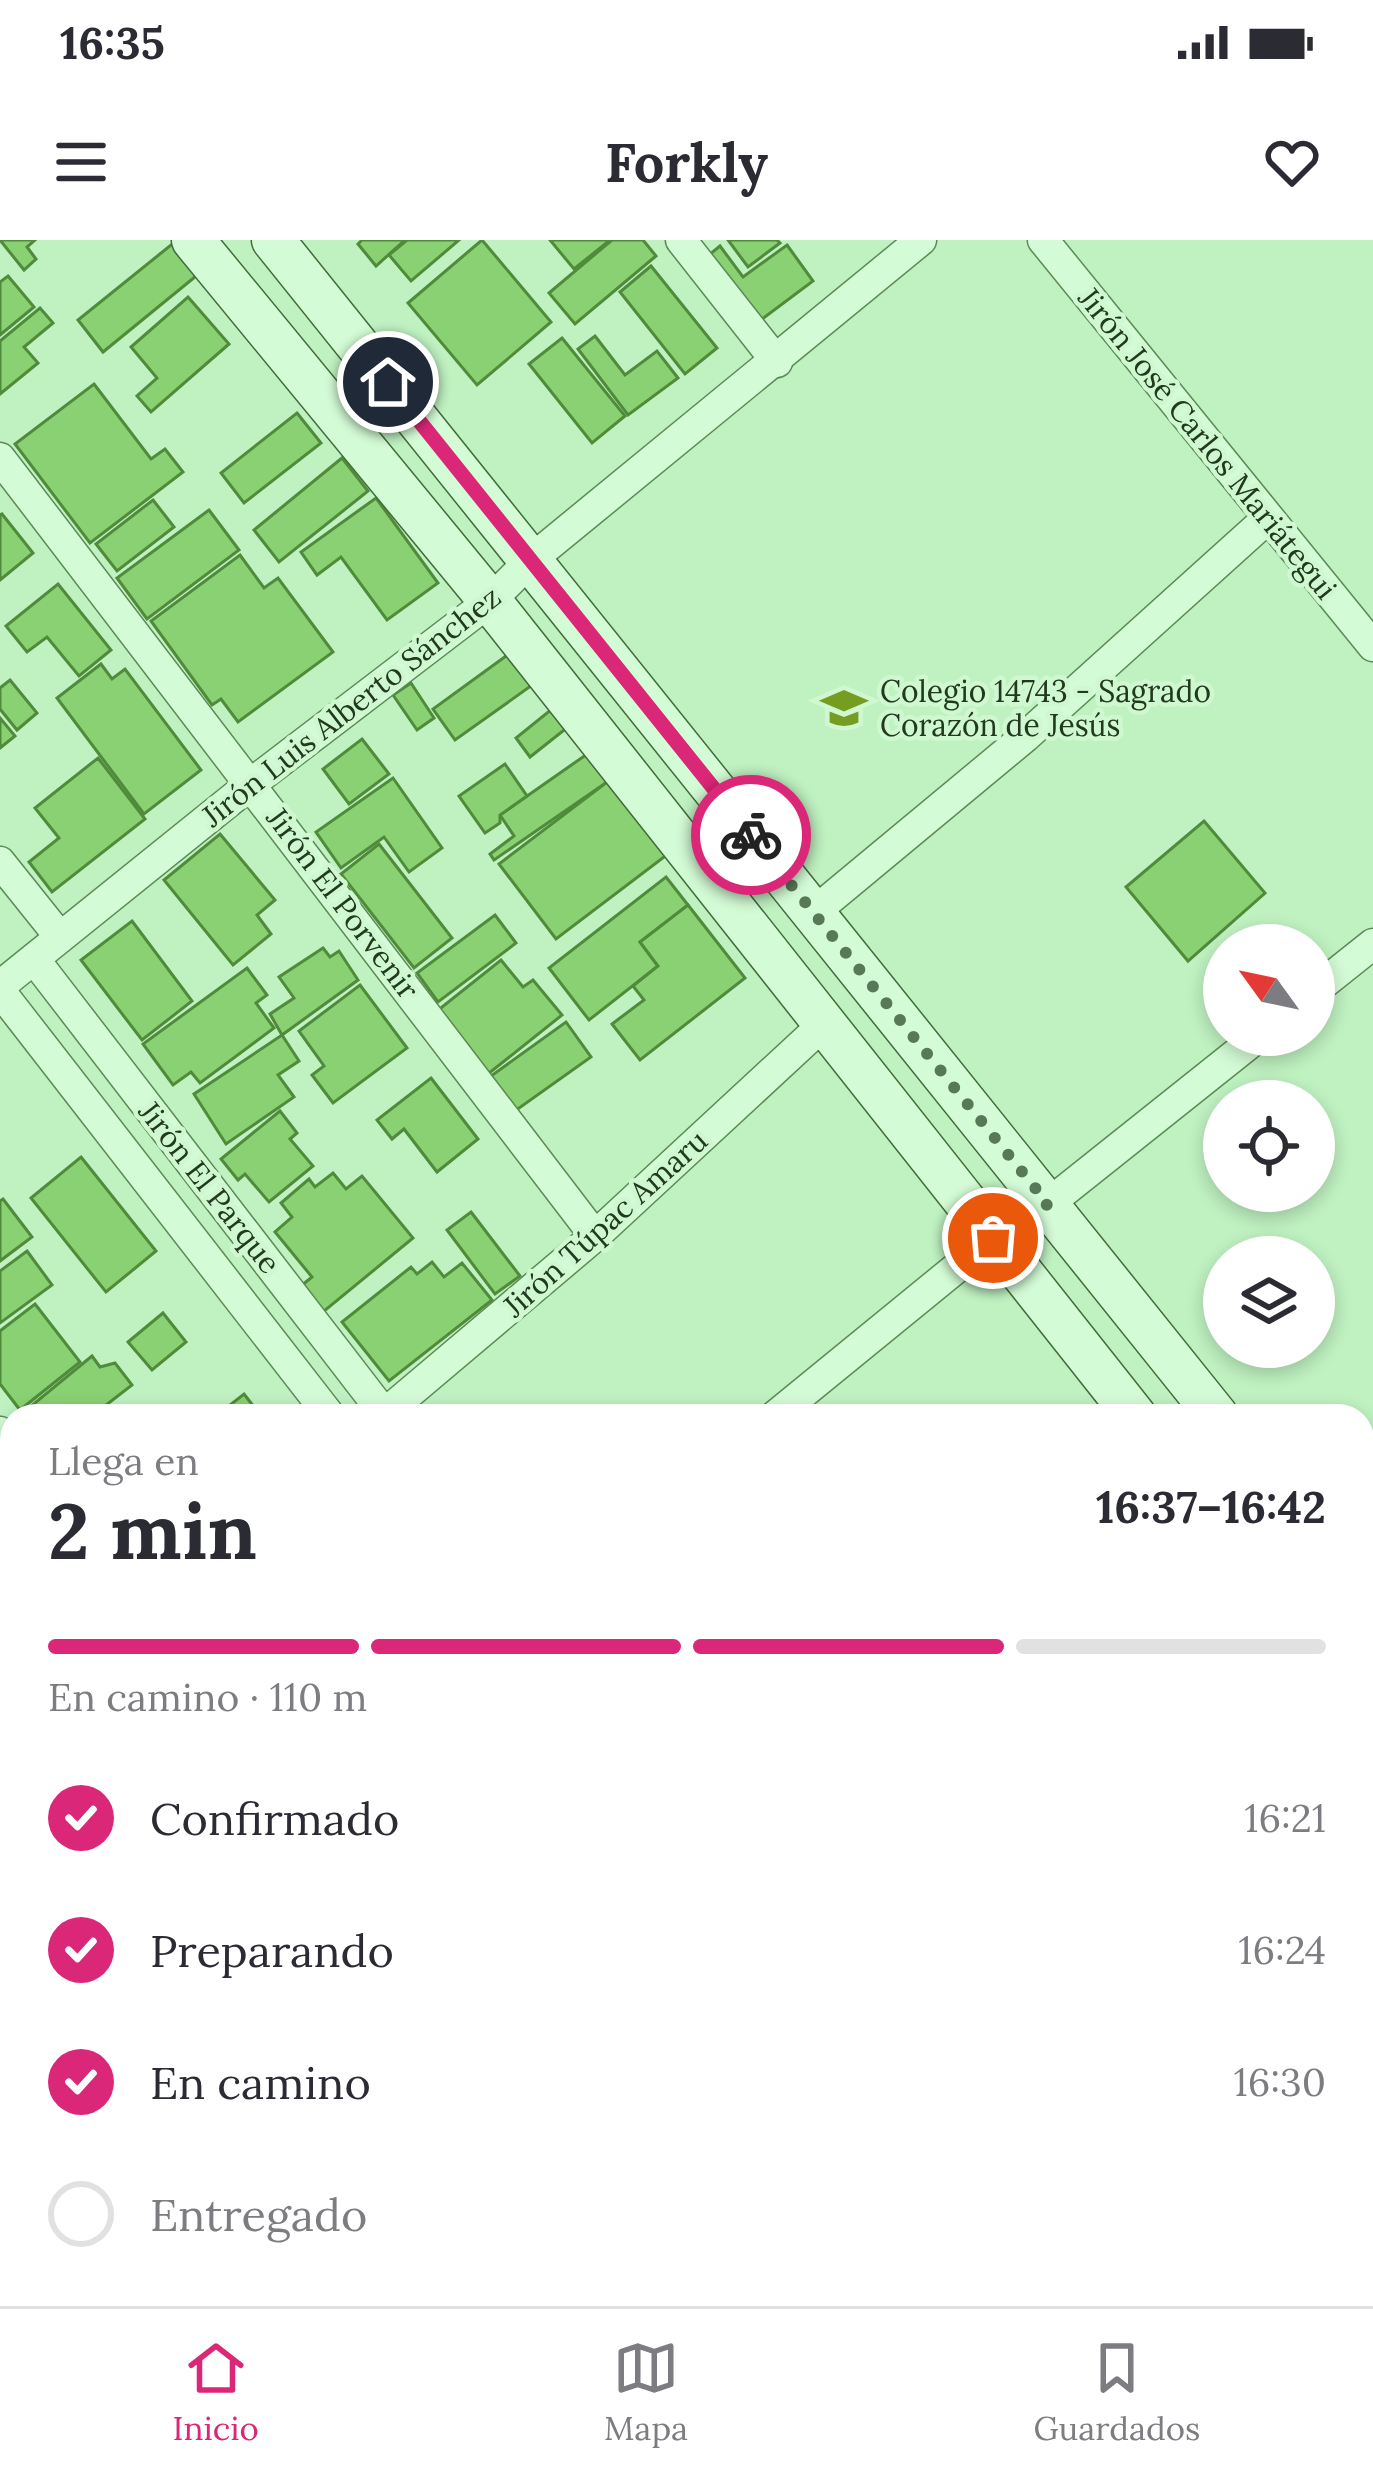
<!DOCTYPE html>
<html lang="es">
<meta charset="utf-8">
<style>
:root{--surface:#fff;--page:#f7f7f7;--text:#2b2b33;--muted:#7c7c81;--line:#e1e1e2;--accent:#db2777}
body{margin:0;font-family:Lora,serif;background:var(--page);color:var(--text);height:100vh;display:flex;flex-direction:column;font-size:45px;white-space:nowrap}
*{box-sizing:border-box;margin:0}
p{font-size:39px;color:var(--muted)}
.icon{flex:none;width:66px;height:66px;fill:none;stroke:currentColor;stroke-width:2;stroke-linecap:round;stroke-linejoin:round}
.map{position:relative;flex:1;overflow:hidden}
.sheet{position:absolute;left:0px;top:1164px;width:1374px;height:903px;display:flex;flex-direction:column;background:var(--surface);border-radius:36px 36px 0 0;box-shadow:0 6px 18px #0003}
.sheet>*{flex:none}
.needle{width:78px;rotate:303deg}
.fabs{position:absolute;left:1203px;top:684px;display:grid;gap:24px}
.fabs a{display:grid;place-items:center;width:132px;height:132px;border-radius:50%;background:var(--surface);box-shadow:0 6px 18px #0003;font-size:60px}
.pin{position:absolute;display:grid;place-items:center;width:102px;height:102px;color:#fff;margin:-51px;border:6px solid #fff;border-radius:50%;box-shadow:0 3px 12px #0007}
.courier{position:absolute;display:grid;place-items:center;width:120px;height:120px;margin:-60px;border:9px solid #db2777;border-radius:50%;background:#fff;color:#222;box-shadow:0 3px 15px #0007}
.summary em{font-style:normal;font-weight:700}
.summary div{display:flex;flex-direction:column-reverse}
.summary{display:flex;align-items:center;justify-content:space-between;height:204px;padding:0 48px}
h1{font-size:78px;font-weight:700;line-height:90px}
.bar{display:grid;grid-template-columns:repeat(4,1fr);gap:18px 12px;align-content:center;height:144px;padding:0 48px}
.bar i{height:15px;border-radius:9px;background:var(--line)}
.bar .current{background:var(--accent)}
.bar p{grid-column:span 4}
ol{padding:0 48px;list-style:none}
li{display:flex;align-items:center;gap:36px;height:132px}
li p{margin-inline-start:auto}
li .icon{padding:12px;border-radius:50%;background:var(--accent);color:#fff;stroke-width:4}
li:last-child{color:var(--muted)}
li i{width:66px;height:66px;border:6px solid var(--line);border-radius:50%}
.status{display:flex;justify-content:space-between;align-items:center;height:84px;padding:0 60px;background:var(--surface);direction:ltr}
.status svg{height:33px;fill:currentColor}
header{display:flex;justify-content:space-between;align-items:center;height:156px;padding:0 48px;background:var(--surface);font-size:54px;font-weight:700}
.menu{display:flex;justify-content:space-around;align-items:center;height:168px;border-top:3px solid var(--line);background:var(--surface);font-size:33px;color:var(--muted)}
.menu a{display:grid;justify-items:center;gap:6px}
.menu .current{color:var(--accent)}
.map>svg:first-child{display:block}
</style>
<div class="status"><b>16:35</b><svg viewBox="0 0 49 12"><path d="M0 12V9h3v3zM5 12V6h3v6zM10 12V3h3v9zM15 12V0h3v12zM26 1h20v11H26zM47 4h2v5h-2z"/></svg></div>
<header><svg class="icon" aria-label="menu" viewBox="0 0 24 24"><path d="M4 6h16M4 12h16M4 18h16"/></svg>Forkly<svg class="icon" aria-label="heart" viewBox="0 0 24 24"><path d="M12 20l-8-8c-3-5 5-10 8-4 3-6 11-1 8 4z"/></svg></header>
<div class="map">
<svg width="1373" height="2066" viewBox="0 0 1373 2066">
<rect width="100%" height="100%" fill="#bff1c1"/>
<path fill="#92cfaf" d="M0 1230 12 1246V1437L0 1447Z"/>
<g fill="#89d172" stroke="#4f8b3a" stroke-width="3">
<path d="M0 0H35L27 7 36 19 24 30Z"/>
<path d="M362 0H405L376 26 358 4Z"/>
<path d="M407 0H459L411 41 389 15Z"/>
<path d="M482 0 551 82 477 145 408 63Z"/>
<path d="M550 0H610L574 29Z"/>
<path d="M612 0H643L656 16 575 84 549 53Z"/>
<path d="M728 0H777L780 3 748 27Z"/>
<path d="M176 1 201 32 103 112 78 80Z"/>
<path d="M787 5 813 41 758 82 709 15 720 6 743 37Z"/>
<path d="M651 26 717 108 685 134 620 52Z"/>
<path d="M8 36 34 67 0 95V42Z"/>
<path d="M188 57 229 104 151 172 137 156 157 138 131 107Z"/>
<path d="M40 68 53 83 24 107 38 123 0 154V101Z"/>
<path d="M595 96 625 135 657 111 678 138 628 175 578 109Z"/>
<path d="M562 98 625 176 592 203 529 124Z"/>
<path d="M94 144 151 219 165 209 183 232 90 303 15 204Z"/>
<path d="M297 173 321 203 244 263 221 233Z"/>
<path d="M342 218 368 251 279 322 254 290Z"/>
<path d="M376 258 438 343 387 380 341 317 317 335 301 312Z"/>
<path d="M153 260 174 287 117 331 96 304Z"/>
<path d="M209 270 239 310 147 379 117 338Z"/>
<path d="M2 274 33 313 0 340V275Z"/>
<path d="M240 315 264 348 278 338 333 412 238 482 221 459 212 465 151 381Z"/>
<path d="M58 344 111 410 79 436 47 397 27 412 6 386Z"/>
<path d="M513 411 535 443 455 500 433 469Z"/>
<path d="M101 424 112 439 125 429 201 530 144 574 57 458Z"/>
<path d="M10 440 37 473 17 490 0 469V448Z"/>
<path d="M411 443 434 478 417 490 393 455Z"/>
<path d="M558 464 573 483 530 517 516 498Z"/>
<path d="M0 478 15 496 0 508Z"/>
<path d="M362 499 389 534 349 564 323 529Z"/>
<path d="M590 512 610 540 494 620 490 614 514 596 500 575Z"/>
<path d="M98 518 145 579 52 652 29 622 59 598 35 568Z"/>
<path d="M505 524 527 556 500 575V583L485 593 459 556Z"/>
<path d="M393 538 442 608 409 632 384 597 341 628 316 592Z"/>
<path d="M611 539 668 614 556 699 499 624Z"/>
<path d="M1204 581 1265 653 1188 721 1126 647Z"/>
<path d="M220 594 275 660 257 675 271 694 233 725 164 640Z"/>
<path d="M379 604 452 698 414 728 341 634Z"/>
<path d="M666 637 688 665 640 702 658 726 589 780 549 728Z"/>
<path d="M688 665 745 738 640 820 612 784 644 760 633 746 658 726 640 702Z"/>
<path d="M495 675 516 703 438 762 417 733Z"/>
<path d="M132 681 192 761 142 800 81 720Z"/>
<path d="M323 708 330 717 339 711 358 740 282 795 270 774 294 758 279 737Z"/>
<path d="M501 720 523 747 533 740 562 775 488 834 437 771Z"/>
<path d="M247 728 267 755 256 763 274 788 200 843 191 832 173 845 143 804Z"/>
<path d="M360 745 407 808 333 863 312 835 324 826 299 791Z"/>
<path d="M566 782 591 817 515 871 491 836Z"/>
<path d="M282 795 299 821 278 835 294 857 226 904 194 854Z"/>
<path d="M431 838 478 899 437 932 404 889 392 899 377 880Z"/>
<path d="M280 871 297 893 290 899 313 926 269 962 245 934 238 940 221 919Z"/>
<path d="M81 917 156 1011 106 1052 31 958Z"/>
<path d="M333 933 346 949 362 936 413 998 323 1072 301 1046 312 1037 275 992 292 977 281 963 309 939 315 947Z"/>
<path d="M3 959 32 997 0 1021V961Z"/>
<path d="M471 972 520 1036 495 1054 447 990Z"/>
<path d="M27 1011 52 1045 0 1083V1031Z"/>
<path d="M432 1022 444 1037 462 1023 492 1060 389 1141 342 1082 411 1027 417 1034Z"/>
<path d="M35 1064 80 1122 20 1170 0 1144V1091Z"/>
<path d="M163 1073 186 1102 152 1130 128 1102Z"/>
<path d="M92 1116 100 1127 115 1123 132 1145 92 1176H19Z"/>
<path d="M244 1154 261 1176H216Z"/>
</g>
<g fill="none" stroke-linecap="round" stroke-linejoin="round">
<g stroke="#5c8a56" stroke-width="33">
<g id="minor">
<path d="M681 0 777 122"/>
<path d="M1043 0 1373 406"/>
<path d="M0 218 595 996"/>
<path d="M0 622 60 697"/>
<path d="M813 673 1025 497 1268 278"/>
<path d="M34 719 386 1176"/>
<path d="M0 746 252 543 490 361 532 319 921 0"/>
<path d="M0 751 330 1176"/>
<path d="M1314 751 1373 704"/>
<path d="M382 1176 595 996 824 784"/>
<path d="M775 1176 993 998 1048 964 1260 795"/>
<path d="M0 1192 12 1207"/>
<path d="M0 1481 12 1472"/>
<path d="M1362 1786 1373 1778"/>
<path d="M0 1797 12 1788"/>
<path d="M505 2055 514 2066"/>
<path d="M1054 2055 1063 2066"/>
<path d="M1106 2055 1115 2066"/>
<path d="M594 2066 608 2055"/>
<path d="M1014 2066 1028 2055"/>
</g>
</g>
<g stroke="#416c39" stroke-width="45">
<g id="secondary">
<path d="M193 0 490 361 1135 1176"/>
<path d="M273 0 1217 1176"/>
<path d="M1362 1357 1373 1371"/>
<path d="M1362 1450 1373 1463"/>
</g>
</g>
<use href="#minor" stroke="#d3fbd5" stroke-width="30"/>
<use href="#secondary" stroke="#d3fbd5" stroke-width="42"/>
</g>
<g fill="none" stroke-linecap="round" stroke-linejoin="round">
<path stroke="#587956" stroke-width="12" stroke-dasharray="0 21.6" d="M751 595 1048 964 993 998"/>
<path stroke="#db2777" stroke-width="15" d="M388 142 751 595"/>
</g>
<defs>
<g id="school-bare" transform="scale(3.6)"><path d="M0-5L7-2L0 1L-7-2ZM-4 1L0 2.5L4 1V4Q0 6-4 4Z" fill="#749d22" stroke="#cff8d1" stroke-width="2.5" paint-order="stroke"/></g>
</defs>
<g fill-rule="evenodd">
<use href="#school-bare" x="844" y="468"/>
</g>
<g text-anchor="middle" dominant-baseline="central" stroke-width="9" stroke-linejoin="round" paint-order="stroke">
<g font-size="30" fill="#21391c" stroke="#cff8d1">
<text transform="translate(1208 203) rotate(51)">Jirón José Carlos Mariátegui</text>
<text transform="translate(351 466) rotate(-38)">Jirón Luis Alberto Sánchez</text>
<text transform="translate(343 663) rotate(53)">Jirón El Porvenir</text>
<text transform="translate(210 947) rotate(52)">Jirón El Parque</text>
<text transform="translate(605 983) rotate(-42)">Jirón Túpac Amaru</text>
</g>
<g font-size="30" fill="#21391c" stroke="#cff8d1" text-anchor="start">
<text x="880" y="451">Colegio 14743 - Sagrado<tspan x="880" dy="34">Corazón de Jesús</tspan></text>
</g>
</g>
</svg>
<div class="fabs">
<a><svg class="needle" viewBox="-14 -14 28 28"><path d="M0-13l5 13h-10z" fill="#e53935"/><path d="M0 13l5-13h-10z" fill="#7c7c81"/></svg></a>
<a><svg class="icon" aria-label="locate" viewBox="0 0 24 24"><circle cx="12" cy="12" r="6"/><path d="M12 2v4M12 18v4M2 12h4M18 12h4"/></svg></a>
<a><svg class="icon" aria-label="layers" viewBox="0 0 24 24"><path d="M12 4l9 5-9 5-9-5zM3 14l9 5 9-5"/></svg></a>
</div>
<div class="pin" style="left:993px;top:998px;background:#ea580c"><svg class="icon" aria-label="bag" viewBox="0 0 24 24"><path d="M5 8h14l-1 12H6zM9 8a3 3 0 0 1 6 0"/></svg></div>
<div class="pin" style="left:388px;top:142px;background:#1f2937"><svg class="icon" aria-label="home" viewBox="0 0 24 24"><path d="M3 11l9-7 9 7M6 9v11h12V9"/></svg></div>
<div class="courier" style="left:751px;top:595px"><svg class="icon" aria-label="bike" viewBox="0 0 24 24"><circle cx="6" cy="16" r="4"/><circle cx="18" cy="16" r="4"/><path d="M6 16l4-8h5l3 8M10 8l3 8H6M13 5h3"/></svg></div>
<section class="sheet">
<div class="summary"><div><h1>2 min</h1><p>Llega en</p></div><em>16:37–16:42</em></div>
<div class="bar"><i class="current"></i><i class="current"></i><i class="current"></i><i></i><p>En camino · 110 m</p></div>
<ol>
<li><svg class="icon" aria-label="check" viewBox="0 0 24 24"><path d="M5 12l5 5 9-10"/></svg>Confirmado<p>16:21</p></li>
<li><svg class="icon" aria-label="check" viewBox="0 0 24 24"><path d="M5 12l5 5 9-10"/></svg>Preparando<p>16:24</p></li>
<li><svg class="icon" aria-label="check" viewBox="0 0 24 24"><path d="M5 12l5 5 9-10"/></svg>En camino<p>16:30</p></li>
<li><i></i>Entregado</li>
</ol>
</section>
</div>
<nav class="menu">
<a class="current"><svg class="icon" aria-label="home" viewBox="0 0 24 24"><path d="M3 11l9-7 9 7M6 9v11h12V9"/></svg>Inicio</a>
<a><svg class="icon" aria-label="map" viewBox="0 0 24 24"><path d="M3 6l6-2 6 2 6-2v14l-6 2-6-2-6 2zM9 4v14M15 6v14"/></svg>Mapa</a>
<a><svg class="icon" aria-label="saved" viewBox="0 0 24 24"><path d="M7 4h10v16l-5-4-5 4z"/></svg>Guardados</a>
</nav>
